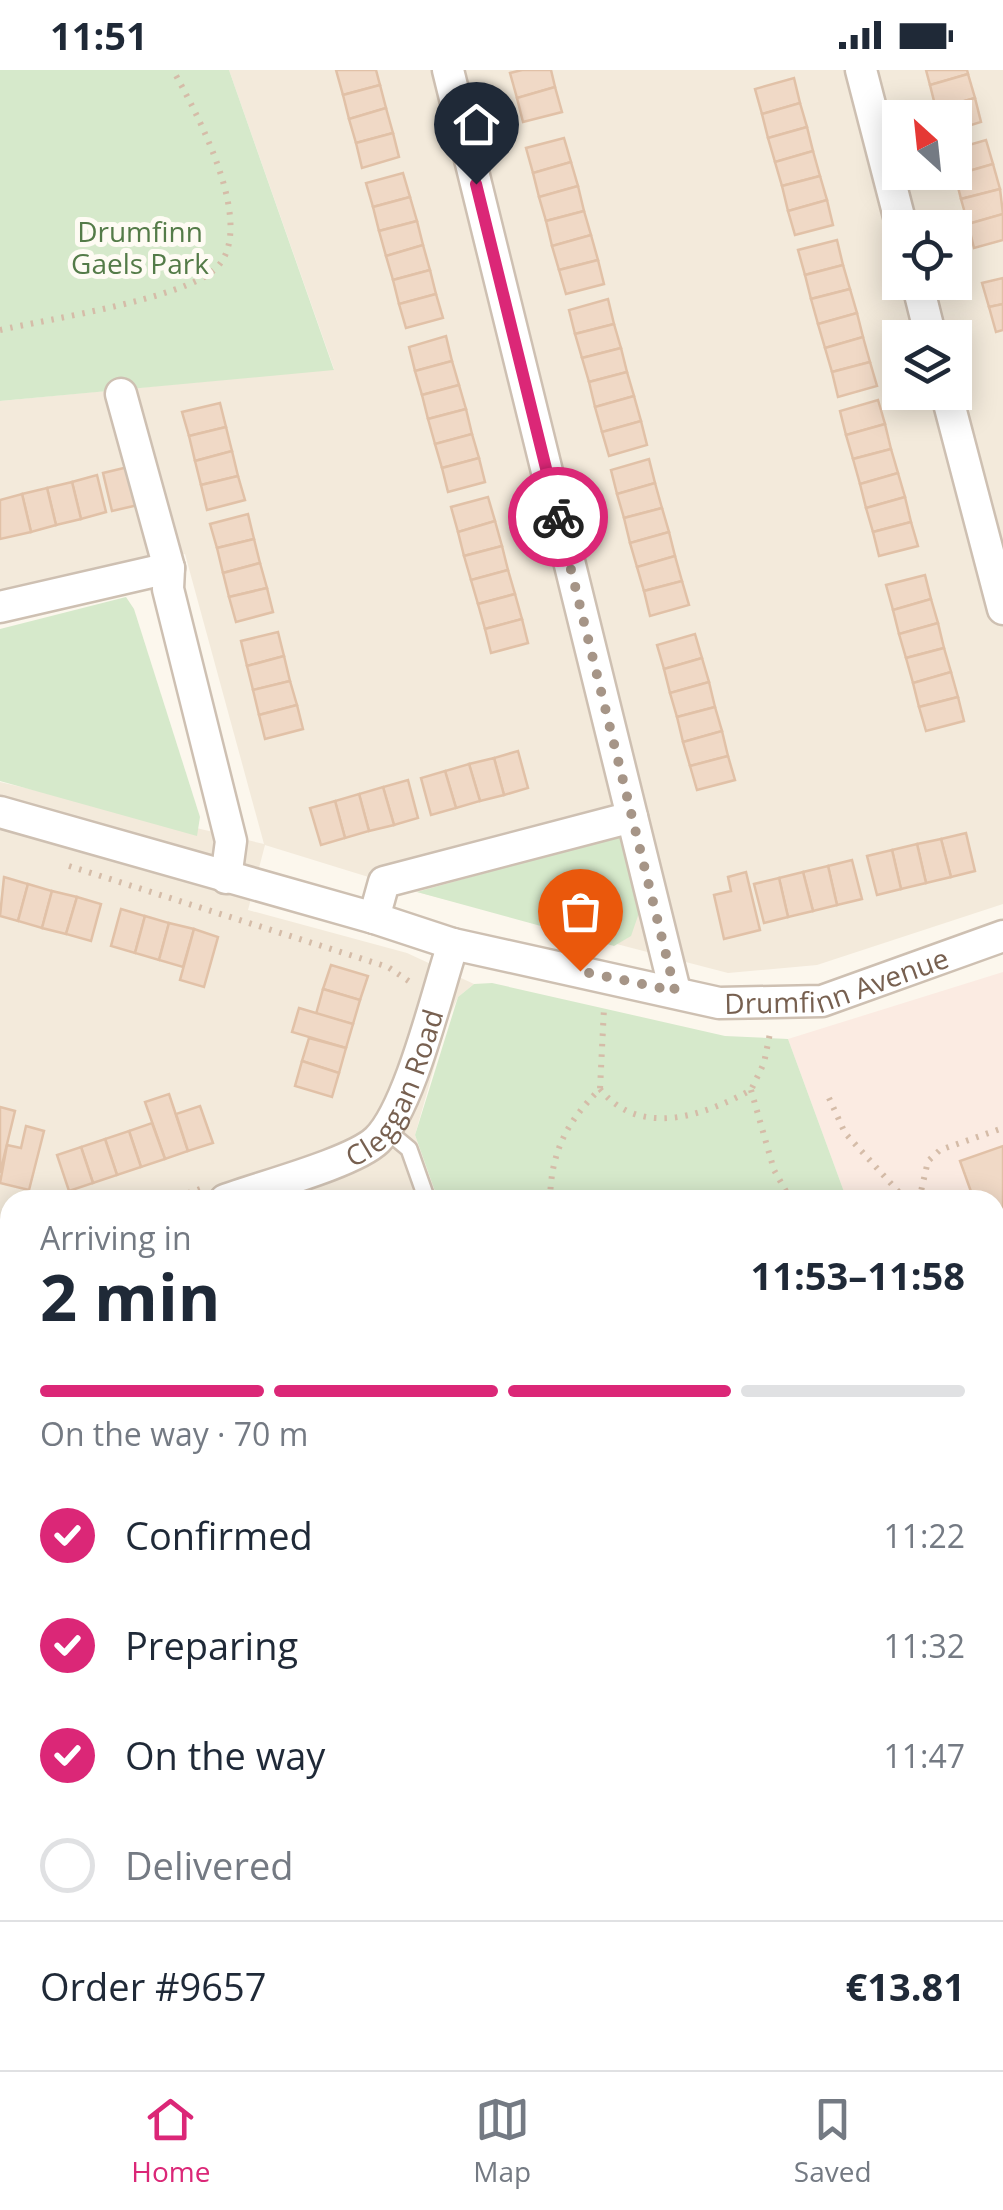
<!DOCTYPE html>
<meta charset="utf-8">
<style>
:root{--surface:#fff;--page:#f2f2f3;--text:#1f2937;--muted:#747a83;--line:#e0e1e3;--accent:#db2777}
body{margin:0;font-family:"Open Sans",sans-serif;background:var(--page);color:var(--text);height:100vh;display:flex;flex-direction:column;font-size:38px;white-space:nowrap}
*{box-sizing:border-box;margin:0}
p{font-size:32px;color:var(--muted)}
.icon{flex:none;width:55px;height:55px;fill:none;stroke:currentColor;stroke-width:2;stroke-linecap:round;stroke-linejoin:round}
.map{position:relative;flex:1;overflow:hidden}
.details{position:absolute;left:0px;top:1120px;width:1005px;height:880px;display:flex;flex-direction:column;background:var(--surface);border-radius:30px 30px 0 0;box-shadow:0 5px 25px #0003}
.details>*{flex:none}
.needle{width:65px;rotate:333deg}
.tools{position:absolute;left:882px;top:30px;display:grid;gap:20px}
.tools a{display:grid;place-items:center;width:90px;height:90px;border-radius:0px;background:var(--surface);box-shadow:0 5px 25px #0003;font-size:50px}
.pin{position:absolute;display:grid;place-items:center;width:85px;height:85px;color:#fff;margin:-102px -42px;border-radius:50% 50% 50% 0;rotate:-45deg;box-shadow:0 0 10px #0007}
.pin .icon{rotate:45deg}
.courier{position:absolute;display:grid;place-items:center;width:100px;height:100px;margin:-50px;border:8px solid #db2777;border-radius:50%;background:#fff;color:#222;box-shadow:0 2px 12px #0007}
.head em{font-style:normal;font-weight:700}
.head div{display:flex;flex-direction:column-reverse}
.head{display:flex;align-items:center;justify-content:space-between;height:170px;padding:0 40px}
h1{font-size:65px;font-weight:700;line-height:75px}
.bar{display:grid;grid-template-columns:repeat(4,1fr);gap:15px 10px;align-content:center;height:120px;padding:0 40px}
.bar i{height:12px;border-radius:8px;background:var(--line)}
.bar .active{background:var(--accent)}
.bar p{grid-column:span 4}
.line{display:flex;align-items:center;gap:25px;padding:0 40px;border-top:2px solid var(--line)}
.line div{flex:1}
ol{padding:0 40px;list-style:none}
li{display:flex;align-items:center;gap:30px;height:110px}
li p{margin-inline-start:auto}
li .icon{padding:10px;border-radius:50%;background:var(--accent);color:#fff;stroke-width:4}
li:last-child{color:var(--muted)}
li i{width:55px;height:55px;border:5px solid var(--line);border-radius:50%}
.status{display:flex;justify-content:space-between;align-items:center;height:70px;padding:0 50px;background:var(--surface);direction:ltr}
.status svg{height:28px;fill:currentColor}
.tabs{display:flex;justify-content:space-around;align-items:center;height:140px;border-top:2px solid var(--line);background:var(--surface);font-size:28px;color:var(--muted)}
.tabs a{display:grid;justify-items:center;gap:5px}
.tabs .active{color:var(--accent)}
.map>svg:first-child{display:block}
</style>
<div class="status"><b>11:51</b><svg viewBox="0 0 49 12"><path d="M0 12V9h3v3zM5 12V6h3v6zM10 12V3h3v9zM15 12V0h3v12zM26 1h20v11H26zM47 4h2v5h-2z"/></svg></div>
<div class="map">
<svg width="1003" height="2000" viewBox="0 0 1003 2000">
<rect width="100%" height="100%" fill="#fcf7ed"/>
<g fill="#f3eadb" fill-rule="evenodd">
<path d="M229 0H1003V834L817 895 728 903 417 822 265 775 248 840 407 883 474 914 458 927 447 952 415 1065 438 1130H10V1620L0 1623V712L264 774 185 484 0 531V331L334 299ZM900 48H955V102H900ZM900 158H955V212H900ZM900 268H955V322H900Z"/>
<path d="M1003 1404V2000H236L235 1990H995V1407Z"/>
</g>
<path fill="#fbebe2" d="M1003 902V1284L995 1286V1130H847L788 969Z"/>
<g fill="#d6e9cb">
<path d="M0 0H229L334 300 0 331Z"/>
<path d="M126 527 134 539 200 747 197 766 0 711V559Z"/>
<path d="M620 765 640 840 631 866 614 876 417 822Z"/>
<path d="M492 913 725 966 788 969 847 1130H438L415 1065 458 927 474 914Z"/>
</g>
<g fill="#f0d9c6" stroke="#e1c1a7" stroke-width="2.5">
<path d="M336 0H376L380 15 343 25Z"/>
<path d="M522 0H551L555 17 517 28 510 3Z"/>
<path d="M926 0H967L968 4 930 15Z"/>
<path d="M968 4 975 28 936 39 930 15Z"/>
<path d="M794 8 800 33 762 44 755 19Z"/>
<path d="M380 15 386 38 349 49 343 25Z"/>
<path d="M555 17 562 42 523 52 517 28Z"/>
<path d="M975 28 981 52 955 60V48H939L936 39Z"/>
<path d="M800 33 807 57 768 68 762 44Z"/>
<path d="M386 38 393 63 356 73 349 49Z"/>
<path d="M807 57 813 81 775 92 768 68Z"/>
<path d="M393 63 399 87 362 98 356 73Z"/>
<path d="M564 68 571 92 533 103 526 78Z"/>
<path d="M986 70 993 94 955 105V79Z"/>
<path d="M813 81 820 106 782 116 775 92Z"/>
<path d="M571 92 578 116 539 127 533 103Z"/>
<path d="M993 94 1000 119 961 129 955 105Z"/>
<path d="M403 103 410 127 373 137 366 113Z"/>
<path d="M820 106 827 130 788 141 782 116Z"/>
<path d="M578 116 584 141 546 151 539 127Z"/>
<path d="M1000 119 1003 144 968 154 961 129Z"/>
<path d="M410 127 417 151 379 161 373 137Z"/>
<path d="M827 130 833 155 795 165 788 141Z"/>
<path d="M584 141 591 165 552 176 546 151Z"/>
<path d="M1003 144V170L974 178 968 154Z"/>
<path d="M417 151 423 175 386 186 379 161Z"/>
<path d="M591 165 598 190 559 200 552 176Z"/>
<path d="M837 170 843 195 805 205 798 180Z"/>
<path d="M423 175 430 200 393 210 386 186Z"/>
<path d="M598 190 604 214 566 224 559 200Z"/>
<path d="M843 195 850 219 811 229 805 205Z"/>
<path d="M430 200 436 224 399 234 393 210Z"/>
<path d="M1003 208V234L989 237 982 213Z"/>
<path d="M850 219 857 243 818 254 811 229Z"/>
<path d="M436 224 443 248 406 258 399 234Z"/>
<path d="M608 229 614 254 575 264 569 240Z"/>
<path d="M1003 234V260L996 262 989 237Z"/>
<path d="M857 243 863 267 825 278 818 254Z"/>
<path d="M614 254 621 278 582 288 575 264Z"/>
<path d="M446 266 452 291 415 301 409 277Z"/>
<path d="M863 267 870 292 832 302 825 278Z"/>
<path d="M621 278 627 302 589 312 582 288Z"/>
<path d="M452 291 459 315 422 325 415 301Z"/>
<path d="M870 292 877 316 838 327 832 302Z"/>
<path d="M627 302 634 326 595 337 589 312Z"/>
<path d="M459 315 466 339 428 349 422 325Z"/>
<path d="M634 326 641 351 602 362 595 337Z"/>
<path d="M878 330 885 354 846 365 840 341Z"/>
<path d="M220 333 226 357 189 366 182 342Z"/>
<path d="M466 339 472 364 435 374 428 349Z"/>
<path d="M641 351 647 375 609 386 602 362Z"/>
<path d="M885 354 891 379 853 389 846 365Z"/>
<path d="M226 357 232 381 195 391 189 366Z"/>
<path d="M472 364 479 388 442 398 435 374Z"/>
<path d="M891 379 898 403 860 414 853 389Z"/>
<path d="M232 381 238 406 201 415 195 391Z"/>
<path d="M479 388 485 412 448 422 442 398Z"/>
<path d="M649 389 655 413 617 424 611 400Z"/>
<path d="M128 397 138 435 112 441 103 403Z"/>
<path d="M898 403 905 427 866 438 860 414Z"/>
<path d="M97 405 106 442 81 449 72 412Z"/>
<path d="M238 406 245 430 207 440 201 415Z"/>
<path d="M72 412 81 449 56 455 47 418Z"/>
<path d="M655 413 662 438 624 448 617 424Z"/>
<path d="M47 418 56 455 31 462 22 424Z"/>
<path d="M22 424 31 462 0 469V430Z"/>
<path d="M488 427 495 451 458 462 451 437Z"/>
<path d="M905 427 911 452 873 462 866 438Z"/>
<path d="M662 438 669 462 630 473 624 448Z"/>
<path d="M248 444 254 469 217 478 210 454Z"/>
<path d="M495 451 502 476 464 486 458 462Z"/>
<path d="M911 452 918 476 879 486 873 462Z"/>
<path d="M669 462 675 486 637 497 630 473Z"/>
<path d="M254 469 260 493 223 503 217 478Z"/>
<path d="M502 476 508 500 471 510 464 486Z"/>
<path d="M675 486 682 511 644 521 637 497Z"/>
<path d="M260 493 267 518 229 527 223 503Z"/>
<path d="M508 500 515 524 478 534 471 510Z"/>
<path d="M925 505 931 529 893 540 886 515Z"/>
<path d="M682 511 689 535 650 546 644 521Z"/>
<path d="M267 518 273 542 236 552 229 527Z"/>
<path d="M515 524 522 549 485 559 478 534Z"/>
<path d="M931 529 938 553 899 564 893 540Z"/>
<path d="M522 549 528 573 491 583 485 559Z"/>
<path d="M938 553 944 578 906 588 899 564Z"/>
<path d="M278 562 284 586 247 596 241 571Z"/>
<path d="M695 564 702 588 664 599 657 575Z"/>
<path d="M944 578 951 602 913 613 906 588Z"/>
<path d="M284 586 290 611 253 620 247 596Z"/>
<path d="M702 588 709 612 670 623 664 599Z"/>
<path d="M951 602 958 627 919 637 913 613Z"/>
<path d="M290 611 297 635 259 645 253 620Z"/>
<path d="M709 612 715 637 677 647 670 623Z"/>
<path d="M958 627 964 651 926 661 919 637Z"/>
<path d="M297 635 303 659 265 669 259 645Z"/>
<path d="M715 637 722 661 683 672 677 647Z"/>
<path d="M722 661 728 686 690 696 683 672Z"/>
<path d="M518 681 528 718 504 725 494 688Z"/>
<path d="M728 686 735 710 697 720 690 696Z"/>
<path d="M494 688 504 725 480 731 469 694Z"/>
<path d="M469 694 480 731 456 738 445 701Z"/>
<path d="M445 701 456 738 431 745 421 708Z"/>
<path d="M408 710 418 748 394 755 383 717Z"/>
<path d="M383 717 394 755 369 761 359 724Z"/>
<path d="M359 724 369 761 345 768 335 731Z"/>
<path d="M335 731 345 768 321 775 310 738Z"/>
<path d="M966 763 975 801 951 807 941 769Z"/>
<path d="M941 769 951 807 926 813 917 774Z"/>
<path d="M917 774 926 813 901 819 892 780Z"/>
<path d="M892 780 901 819 877 825 867 786Z"/>
<path d="M852 790 862 829 837 835 828 796Z"/>
<path d="M828 796 837 835 813 841 803 802Z"/>
<path d="M746 802 760 860 724 869 714 825 731 821 728 807Z"/>
<path d="M803 802 813 841 788 847 779 808Z"/>
<path d="M4 807 28 814 18 851 0 846Z"/>
<path d="M779 808 788 847 764 853 754 814Z"/>
<path d="M28 814 52 821 42 858 18 851Z"/>
<path d="M52 821 77 827 66 864 42 858Z"/>
<path d="M77 827 101 834 91 871 66 864Z"/>
<path d="M121 839 145 846 135 883 111 876Z"/>
<path d="M145 846 169 853 159 890 135 883Z"/>
<path d="M169 853 194 859 183 897 159 890Z"/>
<path d="M194 859 218 867 204 917 180 910Z"/>
<path d="M331 895 368 906 360 930 323 919Z"/>
<path d="M323 919 360 930 353 954 316 944Z"/>
<path d="M299 938 353 954 346 978 292 962Z"/>
<path d="M309 968 346 978 339 1003 302 991Z"/>
<path d="M302 991 339 1003 332 1027 295 1016Z"/>
<path d="M169 1024 188 1081 165 1089 145 1032Z"/>
<path d="M200 1036 213 1073 188 1081 176 1044Z"/>
<path d="M0 1037 15 1041 0 1103Z"/>
<path d="M152 1053 165 1089 141 1097 129 1061Z"/>
<path d="M26 1056 44 1061 29 1120 0 1113 7 1075 21 1078Z"/>
<path d="M129 1061 141 1097 117 1105 105 1069Z"/>
<path d="M105 1069 117 1105 93 1113 81 1077Z"/>
<path d="M1003 1076V1235L995 1233V1130H974L960 1091Z"/>
<path d="M81 1077 93 1113 69 1121 57 1085Z"/>
<path d="M10 1269V1309L1 1312 0 1273Z"/>
<path d="M6 1515 10 1553 0 1556V1517Z"/>
<path d="M5 1799 10 1815V1860L0 1864V1801Z"/>
<path d="M10 1866V1990H48L22 2000H0V1870Z"/>
<path d="M329 1990H380V1994L330 2000Z"/>
</g>
<g fill="none" stroke-linecap="round" stroke-linejoin="round">
<g stroke="#cec0b2" stroke-width="20">
<path id="lane" d="M385 1059 409 1079 427 1130"/>
</g>
<g stroke="#cec0b2" stroke-width="35">
<g id="street">
<path d="M448 0 675 921"/>
<path d="M861 0 902 158"/>
<path d="M917 212 931 268"/>
<path d="M946 322 1003 539"/>
<path d="M121 324 169 498"/>
<path d="M0 537 169 498 168 519 231 771 226 808"/>
<path id="s1" d="M0 742 374 848 453 874 719 933 822 931 1003 866"/>
<path d="M374 848 384 812 632 747"/>
<path id="s2" d="M225 1130C260 1117 353 1093 377 1070 410 1038 437 922 453 874"/>
<path d="M0 1211 10 1208"/>
<path d="M995 1377 1003 1374"/>
<path d="M5 1608 10 1606"/>
<path d="M995 1971 1003 1970"/>
<path d="M208 1990 210 2000"/>
<path d="M720 2000 814 1990"/>
</g>
</g>
<g stroke="#d1c1b0" stroke-width="50">
<g id="secondary">
<path d="M995 1333 1003 1330"/>
<path d="M0 1670 10 1667"/>
</g>
</g>
<g stroke="#d5bca8" stroke-width="6" stroke-dasharray="2.5 8" stroke-linecap="butt">
<path d="M0 260C49 249 181 229 214 200 261 160 195 40 173 0"/>
<path d="M69 796 388 897 410 912"/>
<path d="M600 1019C640 1069 705 1045 751 1020L764 993 771 958"/>
<path d="M751 1020 774 1100 791 1130"/>
<path d="M829 1028 845 1063 906 1130"/>
<path d="M168 1130 200 1119"/>
<path d="M550 1130C551 1082 566 1053 600 1019L604 938"/>
<path d="M919 1130 928 1091 940 1080 1003 1058"/>
<path d="M0 1156 10 1161"/>
<path d="M995 1238 1003 1240"/>
</g>
<use href="#lane" stroke="#fff" stroke-width="15"/>
<use href="#street" stroke="#fff" stroke-width="30"/>
<use href="#secondary" stroke="#fff" stroke-width="45"/>
</g>
<g fill="none" stroke-linecap="round" stroke-linejoin="round">
<path stroke="#a69587" stroke-width="10" stroke-dasharray="0 18" d="M558 447 675 921 580 901"/>
<path stroke="#db2777" stroke-width="12" d="M476 114 558 447"/>
</g>
<g text-anchor="middle" dominant-baseline="central" stroke-width="10" stroke-linejoin="round" paint-order="stroke">
<g font-size="28" fill="#547b48" stroke="#fefbf3">
<text x="140" y="161">Drumfinn<tspan x="140" dy="32">Gaels Park</tspan></text>
</g>
<g font-size="28" fill="#776050" stroke="#fefbf3">
<text stroke="none"><textPath href="#s1" startOffset="865">Drumfinn Avenue</textPath></text>
<text stroke="none"><textPath href="#s2" startOffset="218">Cleggan Road</textPath></text>
</g>
</g>
</svg>
<div class="tools">
<a><svg class="needle" viewBox="-14 -14 28 28"><path d="M0-13l5 13h-10z" fill="#e53935"/><path d="M0 13l5-13h-10z" fill="#747a83"/></svg></a>
<a><svg class="icon" aria-label="locate" viewBox="0 0 24 24"><circle cx="12" cy="12" r="6"/><path d="M12 2v4M12 18v4M2 12h4M18 12h4"/></svg></a>
<a><svg class="icon" aria-label="layers" viewBox="0 0 24 24"><path d="M12 4l9 5-9 5-9-5zM3 14l9 5 9-5"/></svg></a>
</div>
<div class="pin" style="left:580px;top:901px;background:#ea580c"><svg class="icon" aria-label="bag" viewBox="0 0 24 24"><path d="M5 8h14l-1 12H6zM9 8a3 3 0 0 1 6 0"/></svg></div>
<div class="pin" style="left:476px;top:114px;background:#1f2937"><svg class="icon" aria-label="home" viewBox="0 0 24 24"><path d="M3 11l9-7 9 7M6 9v11h12V9"/></svg></div>
<div class="courier" style="left:558px;top:447px"><svg class="icon" aria-label="bike" viewBox="0 0 24 24"><circle cx="6" cy="16" r="4"/><circle cx="18" cy="16" r="4"/><path d="M6 16l4-8h5l3 8M10 8l3 8H6M13 5h3"/></svg></div>
<section class="details">
<div class="head"><div><h1>2 min</h1><p>Arriving in</p></div><em>11:53–11:58</em></div>
<div class="bar"><i class="active"></i><i class="active"></i><i class="active"></i><i></i><p>On the way · 70 m</p></div>
<ol>
<li><svg class="icon" aria-label="check" viewBox="0 0 24 24"><path d="M5 12l5 5 9-10"/></svg>Confirmed<p>11:22</p></li>
<li><svg class="icon" aria-label="check" viewBox="0 0 24 24"><path d="M5 12l5 5 9-10"/></svg>Preparing<p>11:32</p></li>
<li><svg class="icon" aria-label="check" viewBox="0 0 24 24"><path d="M5 12l5 5 9-10"/></svg>On the way<p>11:47</p></li>
<li><i></i>Delivered</li>
</ol>
<div class="line" style="height:130px"><div>Order #9657</div><b>€13.81</b></div>
</section>
</div>
<nav class="tabs">
<a class="active"><svg class="icon" aria-label="home" viewBox="0 0 24 24"><path d="M3 11l9-7 9 7M6 9v11h12V9"/></svg>Home</a>
<a><svg class="icon" aria-label="map" viewBox="0 0 24 24"><path d="M3 6l6-2 6 2 6-2v14l-6 2-6-2-6 2zM9 4v14M15 6v14"/></svg>Map</a>
<a><svg class="icon" aria-label="saved" viewBox="0 0 24 24"><path d="M7 4h10v16l-5-4-5 4z"/></svg>Saved</a>
</nav>
